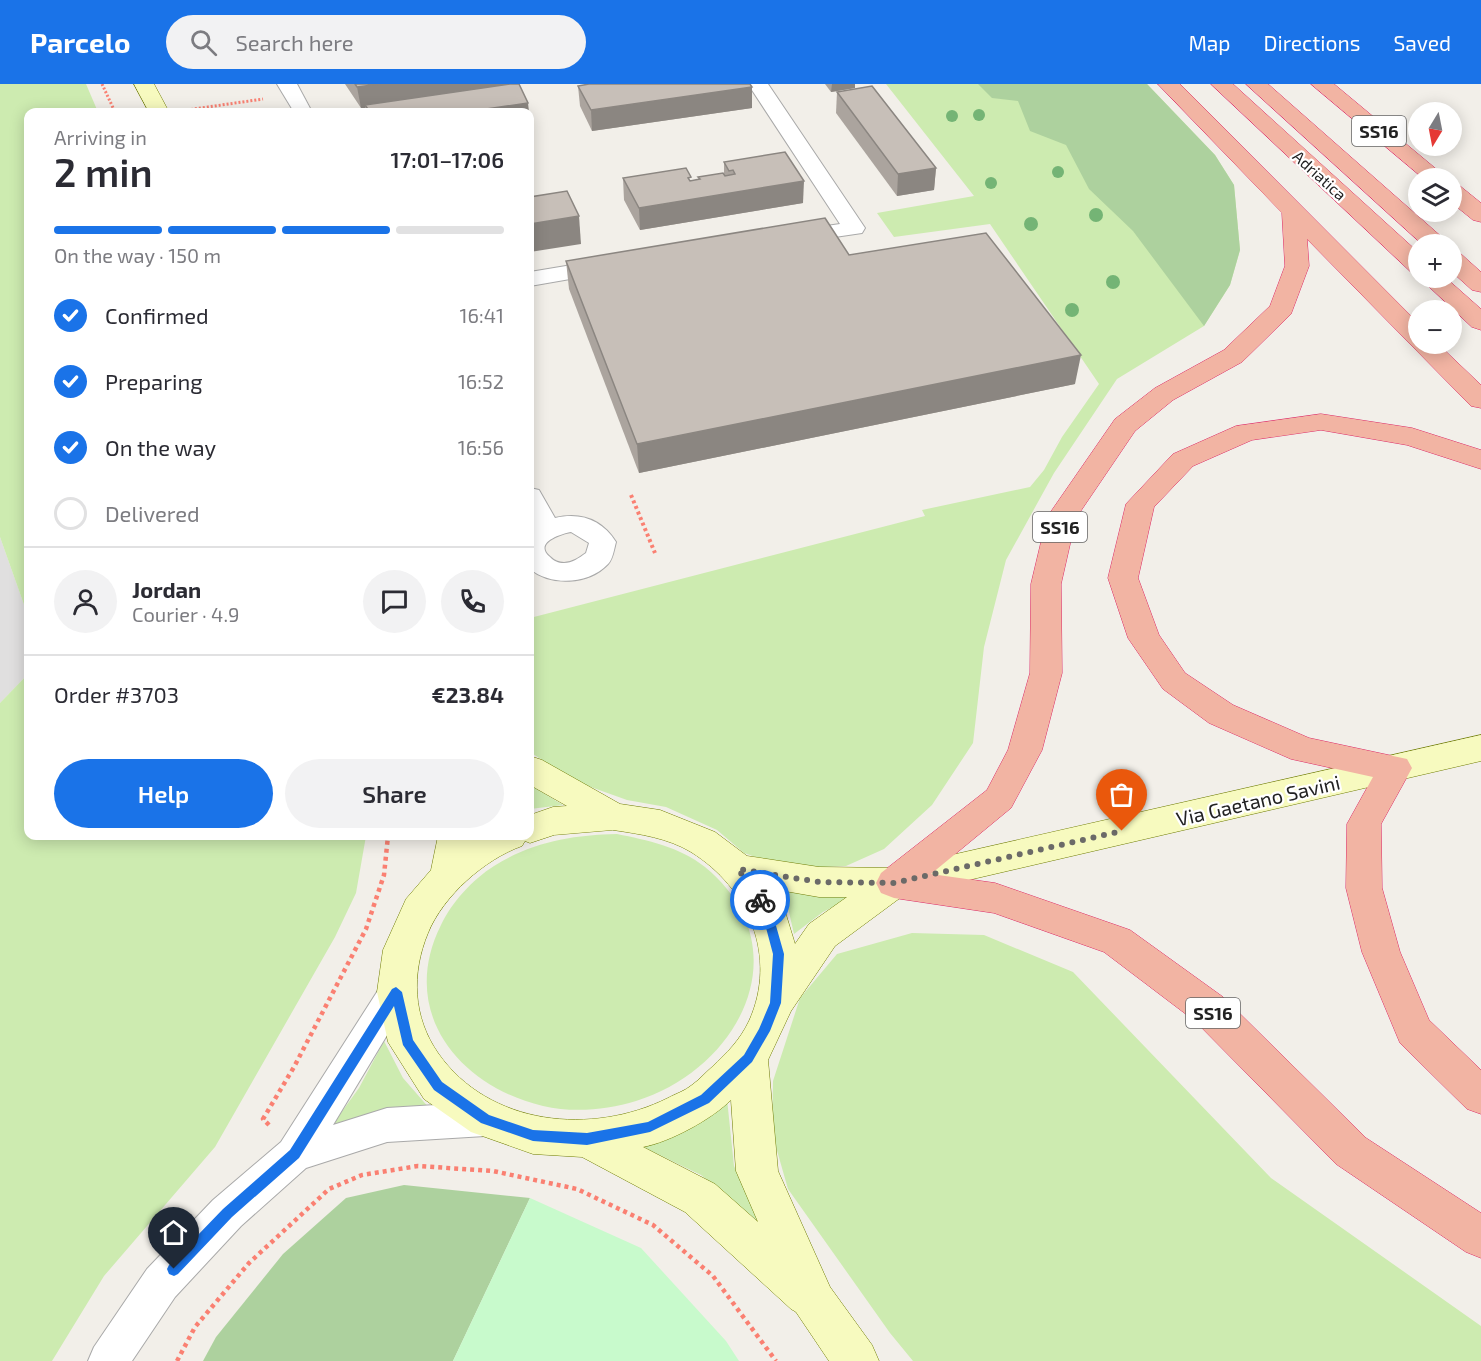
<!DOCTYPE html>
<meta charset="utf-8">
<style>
:root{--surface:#fff;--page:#f2f2f3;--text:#2b2b33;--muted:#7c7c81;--line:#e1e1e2;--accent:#1a73e8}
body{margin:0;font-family:"Exo 2",sans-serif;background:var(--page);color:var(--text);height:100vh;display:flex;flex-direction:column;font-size:22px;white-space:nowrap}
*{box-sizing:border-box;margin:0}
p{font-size:20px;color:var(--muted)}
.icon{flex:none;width:33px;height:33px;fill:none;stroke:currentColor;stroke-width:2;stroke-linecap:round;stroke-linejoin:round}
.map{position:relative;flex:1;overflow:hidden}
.details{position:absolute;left:24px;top:24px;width:510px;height:732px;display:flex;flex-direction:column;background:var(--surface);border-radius:12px;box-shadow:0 3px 15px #0003}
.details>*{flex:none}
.needle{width:39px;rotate:190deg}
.controls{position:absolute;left:1408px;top:18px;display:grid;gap:12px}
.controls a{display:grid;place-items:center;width:54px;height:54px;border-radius:50%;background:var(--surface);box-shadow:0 3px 15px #0003;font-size:30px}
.pin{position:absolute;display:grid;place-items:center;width:51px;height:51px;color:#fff;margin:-62px -26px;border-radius:50% 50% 50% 0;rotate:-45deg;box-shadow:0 0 6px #0007}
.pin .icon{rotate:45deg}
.courier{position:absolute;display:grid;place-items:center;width:60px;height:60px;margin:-30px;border:4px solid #1a73e8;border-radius:50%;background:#fff;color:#222;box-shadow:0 2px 8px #0007}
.headline em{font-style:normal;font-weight:600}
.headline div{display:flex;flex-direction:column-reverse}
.headline{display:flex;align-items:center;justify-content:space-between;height:102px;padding:0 30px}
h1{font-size:39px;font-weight:600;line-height:45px}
.bar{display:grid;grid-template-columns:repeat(4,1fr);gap:9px 6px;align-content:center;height:72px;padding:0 30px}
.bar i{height:8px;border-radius:4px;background:var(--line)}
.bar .active{background:var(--accent)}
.bar p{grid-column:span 4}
.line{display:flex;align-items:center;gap:15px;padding:0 30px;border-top:2px solid var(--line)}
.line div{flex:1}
.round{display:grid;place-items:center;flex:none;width:63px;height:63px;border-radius:32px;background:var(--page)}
ol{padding:0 30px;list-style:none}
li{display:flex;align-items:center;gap:18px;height:66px}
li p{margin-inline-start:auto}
li .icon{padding:6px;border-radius:50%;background:var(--accent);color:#fff;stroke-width:4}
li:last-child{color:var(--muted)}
li i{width:33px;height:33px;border:3px solid var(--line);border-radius:50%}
.action{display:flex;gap:12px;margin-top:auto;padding:12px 30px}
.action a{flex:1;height:69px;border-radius:36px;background:var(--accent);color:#fff;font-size:24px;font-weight:600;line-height:69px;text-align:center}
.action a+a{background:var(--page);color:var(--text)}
header{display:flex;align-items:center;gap:36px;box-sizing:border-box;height:84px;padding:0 30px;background:var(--accent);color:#fff}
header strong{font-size:28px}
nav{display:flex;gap:33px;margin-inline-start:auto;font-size:21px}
.search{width:420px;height:54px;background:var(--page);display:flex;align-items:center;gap:15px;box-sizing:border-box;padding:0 21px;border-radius:33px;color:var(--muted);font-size:22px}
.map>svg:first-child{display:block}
</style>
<header>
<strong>Parcelo</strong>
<div class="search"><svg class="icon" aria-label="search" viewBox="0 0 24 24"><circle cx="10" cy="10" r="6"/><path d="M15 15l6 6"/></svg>Search here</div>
<nav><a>Map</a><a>Directions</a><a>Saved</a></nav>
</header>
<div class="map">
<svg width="1481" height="1277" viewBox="0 0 1481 1277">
<rect width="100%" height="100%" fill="#f2efe9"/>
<path fill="#e0dfdf" d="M0 453 28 532V590L0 619Z"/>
<g fill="#cdebb0">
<path d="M0 0H86L98 28H28V532L0 453Z"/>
<path d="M886 0H1147L1215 71 1234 101 1240 166 1230 201 1204 242 1117 295 1054 389 1006 476 984 563 973 659 932 721 884 765 846 782 802 784 767 777 744 769 717 746 666 723 627 716 574 697 530 668V534L925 432 922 426 1030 403 1044 386 1062 353 1099 300 990 140 894 153 877 129 974 112Z"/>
<path d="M28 590V752H366L356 809 335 853 215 1063 104 1192 52 1277H0V619Z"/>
<path d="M530 701 563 721 530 725Z"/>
<path d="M617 750C647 756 680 763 705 783 802 863 741 984 636 1017 607 1026 573 1029 543 1022 458 1002 398 927 441 841 452 818 472 796 494 782 532 758 572 751 617 750Z"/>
<path d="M775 800 860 809 823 828 794 850 788 824Z"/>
<path d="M912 849 984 851 1073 888 1271 1094 1481 1242V1277H913L890 1249 788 1105 772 1049 773 997 800 914 837 870Z"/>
<path d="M384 957 403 994 430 1025 330 1044 359 1004Z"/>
<path d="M727 1015 734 1082 760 1139 701 1091 643 1063Z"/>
</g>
<g fill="#add19e">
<path d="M978 0H1147L1215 71 1234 101 1240 166 1230 201 1204 242 1133 147 1089 105 1066 61 1030 47 1018 17 992 14Z"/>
<path d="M404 1101 530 1114 453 1277H203L216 1253 283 1170 346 1114Z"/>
</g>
<path fill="#c8facc" d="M530 1114 641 1164 726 1257 739 1277H453Z"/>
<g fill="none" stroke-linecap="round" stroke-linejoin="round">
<g stroke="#a9a9a9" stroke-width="2">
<g id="minor">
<path d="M277 0H297L312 28H294Z"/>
<path d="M748 0H768L865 144 862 149 794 159 786 158 783 153 786 148 840 140Z"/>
<path d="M608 175 616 177 619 182 616 187 530 202V188Z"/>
<path d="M530 404 539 406 555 434C581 428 602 436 616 458 614 465 613 475 608 480 588 501 551 502 530 485V444L533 441 530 435ZM571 448 589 459 586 469C579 474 572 479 564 479 558 479 554 477 550 473 533 459 560 450 571 448Z"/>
<path d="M396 893 408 897 413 908 333 1041 387 1024 485 1018 498 1023 503 1035 498 1047 485 1052 387 1058 306 1084 241 1142 175 1213 132 1277H88L94 1263 147 1185 213 1116 281 1058 384 897Z"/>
</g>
</g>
<g stroke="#707d05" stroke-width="1">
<g id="secondary">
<path d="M134 0H154L169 28H149Z"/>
<path d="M1481 651V677L904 811 835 862 791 927 768 976 778 1087 830 1203 872 1261 879 1277H829L796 1228 791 1225 685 1128 582 1073 533 1070 471 1048 424 1015 388 958 377 908 383 866 406 815 431 786 438 752H472V755L477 752H530V731L553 723 567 722 530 701V672L542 676 620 720 660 726 715 748 747 772 819 783 894 784ZM613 746C640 750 668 754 691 768 749 804 778 873 749 937 740 956 727 969 712 983 705 989 699 996 692 1001 685 1007 675 1010 668 1014 592 1052 489 1042 438 969 413 933 411 890 428 849 443 812 485 775 522 762L525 757 530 759 554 751ZM773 805 819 813H847L809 840 795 860 784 824ZM731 1016 736 1087 758 1138 715 1100 643 1063C670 1058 712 1035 731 1016Z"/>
</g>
</g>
<g stroke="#dc2a67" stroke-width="1">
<g id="trunk">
<path d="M1158 0H1180L1419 240V260H1438L1481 301V324L1471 322 1307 155 1309 182 1291 230 1242 278 1173 316 1135 347 1076 434 1061 500 1062 589 1042 666 1011 724 931 790 995 799 1130 846 1223 913 1366 1054 1481 1129V1174L1466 1168 1336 1080 1195 937 1104 868 994 829 894 814 881 809 876 799 881 789 987 706 1008 666 1030 589 1031 500 1047 433 1052 426 1115 335 1155 304 1224 266 1270 222 1285 182 1282 129Z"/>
<path d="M1211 0H1233L1419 169V189L1410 187Z"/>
<path d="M1246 0H1268L1444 155 1448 160H1422Z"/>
<path d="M1311 0H1334L1447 94H1423Z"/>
<path d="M1452 100 1460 102 1481 119V138L1473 136 1452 119Z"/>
<path d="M1452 168 1461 170 1481 188V208L1472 206 1452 188Z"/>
<path d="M1420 194H1446L1481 225V246L1472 243Z"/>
<path d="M1321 330 1412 344 1481 366V385L1407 361 1321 346 1252 356 1193 382 1154 423 1138 494 1159 551 1185 589 1233 621 1309 654 1407 675 1412 684 1381 740 1382 804 1400 868 1429 936 1481 986V1030L1467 1025 1400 959 1362 868 1346 804 1347 740 1373 693 1291 675 1209 639 1163 605 1128 554 1108 494 1126 420 1173 370 1236 342Z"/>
</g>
</g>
<g stroke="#fa8072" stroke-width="3" stroke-dasharray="2 2" stroke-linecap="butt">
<path d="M102 0 115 28"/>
<path d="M187 26 263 15"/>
</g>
<path stroke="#fa8072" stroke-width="4" stroke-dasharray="3 3" stroke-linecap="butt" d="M631 411 655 469"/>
<g stroke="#fa8072" stroke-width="4.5" stroke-dasharray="4 4" stroke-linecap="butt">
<path d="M269 1041 263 1035 294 983 366 845 384 791 388 752"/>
<path d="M177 1277 195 1243 249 1179 329 1105 362 1091 418 1082 493 1087 577 1105 653 1141 713 1192 776 1277"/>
</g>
<use href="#minor" fill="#fff" fill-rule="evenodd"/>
<use href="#secondary" fill="#f7fabf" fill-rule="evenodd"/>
<use href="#trunk" fill="#f2b4a3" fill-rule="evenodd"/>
</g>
<g fill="#74b475">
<circle cx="979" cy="31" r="6"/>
<circle cx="952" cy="32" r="6"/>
<circle cx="1058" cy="88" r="6"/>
<circle cx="991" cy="99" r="6"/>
<circle cx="1096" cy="131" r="7"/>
<circle cx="1031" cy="140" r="7"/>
<circle cx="1113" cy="198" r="7"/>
<circle cx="1072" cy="226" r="7"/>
</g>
<g fill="#aba49e">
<path d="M345 0H519L529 28H366L365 24H361Z"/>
<path d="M825 0H855V4L831 8Z"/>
<path d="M578 2 752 3V24L592 47 580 22Z"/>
<path d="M837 8 936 84 934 106 897 112 836 29Z"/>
<path d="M724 78 803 119 640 146 624 116 623 94 691 97 699 96 698 93 724 90Z"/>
<path d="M849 171 1075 300 639 389 569 205 566 177Z"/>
</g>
<g fill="#8b8681">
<path d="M380 0H518L365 21V24H361L357 3Z"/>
<path d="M832 0H855V4L831 8Z"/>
<path d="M752 3V24L592 47 591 26Z"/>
<path d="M528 19 529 28H466Z"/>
<path d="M530 30 531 47H530Z"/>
<path d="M936 84 934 106 897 112 898 90Z"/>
<path d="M804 97 803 119 640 146 639 124Z"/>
<path d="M579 132 581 160 530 168V140Z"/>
<path d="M1081 271 1075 300 639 389 637 360Z"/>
</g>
<g fill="#c7bfb8" stroke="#8b8681" stroke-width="1.5">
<path d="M355 0H380L357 3Z"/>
<path d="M510 0H519L528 19 466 28H370L365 21Z"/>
<path d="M589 0H750L752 3 591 26 578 2Z"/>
<path d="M872 2 936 84 898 90 837 8Z"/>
<path d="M785 68 804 97 639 124 623 94 686 84 691 93 688 94 690 97 700 95 698 93 723 89 725 92 735 90 733 86 729 87 724 78Z"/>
<path d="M567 107 579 132 530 140V113Z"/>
<path d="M825 134 849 171 986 149 1081 271 637 360 566 177Z"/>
</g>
<path fill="#1a73e8" d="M760 812 764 813 771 824 784 870 781 919 770 947 752 978 709 1019 650 1048 587 1061 533 1057 481 1039 434 1006 403 961 394 922 299 1074 232 1133 178 1190 174 1192 169 1190 167 1185 169 1181 223 1125 290 1066 392 905 396 903 402 908 413 956 442 998 489 1031 533 1046 587 1049 648 1038 701 1011 744 971 759 945 770 919 773 870 761 825 755 816Z"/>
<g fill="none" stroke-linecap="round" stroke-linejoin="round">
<path stroke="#6b6a68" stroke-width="6" stroke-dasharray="0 10.8" d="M760 816 738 785 819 798 894 799 1122 747"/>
</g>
<g text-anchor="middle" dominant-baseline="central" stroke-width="4.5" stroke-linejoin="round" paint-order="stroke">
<g font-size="16" fill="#222" stroke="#fff">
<text transform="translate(1320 91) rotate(42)">Adriatica</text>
</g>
<g fill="#fff" stroke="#646464" stroke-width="1.5">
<rect x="1352" y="32" width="54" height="30" rx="4.5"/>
<rect x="1033" y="428" width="54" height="30" rx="4.5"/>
<rect x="1186" y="914" width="54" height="30" rx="4.5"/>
</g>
<g font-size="18" font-weight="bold" fill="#222">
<text x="1379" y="47">SS16</text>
<text x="1060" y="443">SS16</text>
<text x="1213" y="929">SS16</text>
</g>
<g font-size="20" fill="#222" stroke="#fff">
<text transform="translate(1258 716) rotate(-13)">Via Gaetano Savini</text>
</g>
</g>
</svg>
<div class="controls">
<a><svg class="needle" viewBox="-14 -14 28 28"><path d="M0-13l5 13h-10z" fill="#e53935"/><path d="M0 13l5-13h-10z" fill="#7c7c81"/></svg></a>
<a><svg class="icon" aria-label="layers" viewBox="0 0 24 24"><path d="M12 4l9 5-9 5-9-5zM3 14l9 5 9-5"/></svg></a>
<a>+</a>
<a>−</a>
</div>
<div class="pin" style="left:1122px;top:747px;background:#ea580c"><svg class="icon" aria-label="bag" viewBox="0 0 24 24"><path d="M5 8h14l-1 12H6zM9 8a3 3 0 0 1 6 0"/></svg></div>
<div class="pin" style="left:174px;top:1185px;background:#1f2937"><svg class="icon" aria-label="home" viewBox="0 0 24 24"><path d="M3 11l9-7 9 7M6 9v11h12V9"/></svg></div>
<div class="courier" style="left:760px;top:816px"><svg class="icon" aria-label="bike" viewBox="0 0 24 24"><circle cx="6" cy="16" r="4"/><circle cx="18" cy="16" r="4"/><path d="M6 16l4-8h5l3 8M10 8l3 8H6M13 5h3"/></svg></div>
<section class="details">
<div class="headline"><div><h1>2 min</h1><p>Arriving in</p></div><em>17:01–17:06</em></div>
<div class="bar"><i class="active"></i><i class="active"></i><i class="active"></i><i></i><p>On the way · 150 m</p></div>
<ol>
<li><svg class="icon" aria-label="check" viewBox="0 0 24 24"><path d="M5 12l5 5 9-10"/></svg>Confirmed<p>16:41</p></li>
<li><svg class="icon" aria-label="check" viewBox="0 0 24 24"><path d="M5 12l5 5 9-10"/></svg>Preparing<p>16:52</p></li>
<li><svg class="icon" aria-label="check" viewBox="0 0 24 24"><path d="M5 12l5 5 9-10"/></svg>On the way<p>16:56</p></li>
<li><i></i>Delivered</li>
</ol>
<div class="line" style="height:108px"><a class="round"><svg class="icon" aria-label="person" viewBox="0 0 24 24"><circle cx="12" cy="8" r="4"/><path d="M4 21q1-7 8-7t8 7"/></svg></a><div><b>Jordan</b><p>Courier · 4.9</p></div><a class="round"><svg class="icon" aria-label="chat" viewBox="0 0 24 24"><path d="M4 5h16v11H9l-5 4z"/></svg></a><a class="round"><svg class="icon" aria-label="phone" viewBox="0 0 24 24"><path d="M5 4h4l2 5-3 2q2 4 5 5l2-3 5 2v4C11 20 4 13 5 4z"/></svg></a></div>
<div class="line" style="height:78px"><div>Order #3703</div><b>€23.84</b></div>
<div class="action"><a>Help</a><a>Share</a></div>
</section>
</div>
